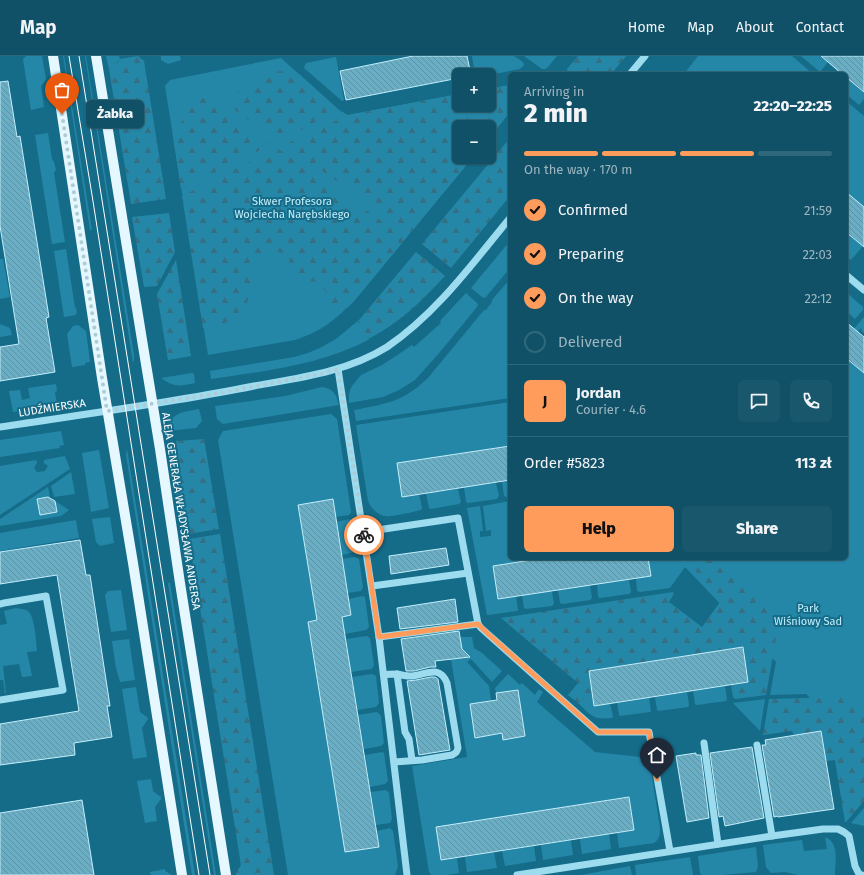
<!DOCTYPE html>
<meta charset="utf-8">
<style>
:root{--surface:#105167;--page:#19576d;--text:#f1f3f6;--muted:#9cb5c0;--line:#30687b;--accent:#ff9c5b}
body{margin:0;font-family:"Fira Sans",sans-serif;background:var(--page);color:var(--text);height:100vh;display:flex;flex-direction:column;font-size:15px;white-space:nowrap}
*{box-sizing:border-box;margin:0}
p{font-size:13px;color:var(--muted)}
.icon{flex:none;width:22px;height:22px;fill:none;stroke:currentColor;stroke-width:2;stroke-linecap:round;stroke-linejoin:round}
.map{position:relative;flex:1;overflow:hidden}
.drawer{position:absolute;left:508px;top:16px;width:340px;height:488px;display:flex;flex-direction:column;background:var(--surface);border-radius:6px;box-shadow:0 1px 3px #0004,0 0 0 1px var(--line)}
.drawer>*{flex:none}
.fabs{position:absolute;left:452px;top:12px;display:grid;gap:8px}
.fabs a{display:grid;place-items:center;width:44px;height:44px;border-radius:6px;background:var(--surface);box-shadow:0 1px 3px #0004,0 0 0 1px var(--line);font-size:20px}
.pin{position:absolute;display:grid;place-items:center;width:34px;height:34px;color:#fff;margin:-41px -17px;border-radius:50% 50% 50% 0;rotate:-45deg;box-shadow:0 0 4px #0007}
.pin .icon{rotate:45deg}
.courier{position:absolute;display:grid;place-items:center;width:40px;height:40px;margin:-20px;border:3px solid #ff9c5b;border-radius:50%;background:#fff;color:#222;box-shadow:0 1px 5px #0007}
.bubble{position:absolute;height:28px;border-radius:6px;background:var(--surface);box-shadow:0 1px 3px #0004,0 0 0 1px var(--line);font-size:13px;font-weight:800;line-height:28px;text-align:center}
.headline em{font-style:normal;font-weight:800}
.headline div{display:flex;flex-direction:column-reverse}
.headline{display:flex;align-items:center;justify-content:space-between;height:68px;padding:0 16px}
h1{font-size:26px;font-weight:800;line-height:30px}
.bar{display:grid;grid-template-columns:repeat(4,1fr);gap:6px 4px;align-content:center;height:48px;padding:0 16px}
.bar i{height:5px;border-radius:3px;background:var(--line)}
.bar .active{background:var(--accent)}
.bar p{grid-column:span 4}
.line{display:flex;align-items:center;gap:10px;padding:0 16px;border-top:1px solid var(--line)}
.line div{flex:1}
.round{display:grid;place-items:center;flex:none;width:42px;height:42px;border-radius:6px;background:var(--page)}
ol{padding:0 16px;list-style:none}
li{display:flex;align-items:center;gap:12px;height:44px}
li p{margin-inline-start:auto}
li .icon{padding:4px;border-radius:50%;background:var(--accent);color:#111;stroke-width:4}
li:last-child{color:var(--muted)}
li i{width:22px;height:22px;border:2px solid var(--line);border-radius:50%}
.cta{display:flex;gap:8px;margin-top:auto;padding:8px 16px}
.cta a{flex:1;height:46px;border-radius:6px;background:var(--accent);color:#111;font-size:16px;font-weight:800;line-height:46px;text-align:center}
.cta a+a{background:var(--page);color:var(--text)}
header{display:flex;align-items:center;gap:24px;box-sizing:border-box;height:56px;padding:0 20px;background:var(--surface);border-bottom:1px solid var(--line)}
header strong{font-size:19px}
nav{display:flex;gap:22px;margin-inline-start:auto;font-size:14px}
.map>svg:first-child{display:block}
</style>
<header>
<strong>Map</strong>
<nav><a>Home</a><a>Map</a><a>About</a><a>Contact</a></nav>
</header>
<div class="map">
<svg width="864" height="819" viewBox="0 0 864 819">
<defs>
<pattern id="forest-firs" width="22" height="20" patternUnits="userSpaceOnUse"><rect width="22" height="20" fill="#2587a7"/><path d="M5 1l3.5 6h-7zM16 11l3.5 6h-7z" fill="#356f83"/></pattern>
<pattern id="building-back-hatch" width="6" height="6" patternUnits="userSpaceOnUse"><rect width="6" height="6" fill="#69aec4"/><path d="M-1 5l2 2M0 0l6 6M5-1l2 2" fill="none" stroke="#6091a0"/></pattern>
</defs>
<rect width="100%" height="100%" fill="#156c89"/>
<g fill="#2587a7">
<path d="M26 0H42L46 23 41 30 44 51 31 54 23 3Z"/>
<path d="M63 0H64L92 174H90Z"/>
<path d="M85 0H86L134 299V304L133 307Z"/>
<path d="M106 0H119L120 3 109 13Z"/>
<path d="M161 0H180L181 4 168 8 161 4Z"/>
<path d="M472 0H514L523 6 524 9 520 13 489 19H475Z"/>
<path d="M524 0H557L547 12 545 13H542Z"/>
<path d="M698 0H792L813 18H684Z"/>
<path d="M801 0H820L828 6 820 16Z"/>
<path d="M336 1 344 44 342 45 304 12 306 7Z"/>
<path d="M281 2 339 54 348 59 459 38V49H489V33L510 29V56L489 82V71H459V101H473L355 244C335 264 322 275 295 284L208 299 165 30 170 24Z"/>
<path d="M846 21 864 36V43L859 49 846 38Z"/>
<path d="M846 45 864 60V151L846 136Z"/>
<path d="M48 77 52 103 54 106 56 114 54 117 65 186 52 188 35 79Z"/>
<path d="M846 176 863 190 851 204 846 200Z"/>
<path d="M510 185V212L485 242 482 241 471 232Z"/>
<path d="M66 193 75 252H76L77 257H76V259L64 261 54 195Z"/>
<path d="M0 203H3L10 241 0 243Z"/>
<path d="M510 223V342L356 365 354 354C387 348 404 345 428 322L484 254H486L492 246V244Z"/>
<path d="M466 237 478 248 477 251 440 296 415 324 399 334 383 341 349 347V338L350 334 352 330 361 319 382 309 396 300 412 289 414 291 441 267 440 265Z"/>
<path d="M847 237 863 251V254L855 263 846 255V238Z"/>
<path d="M864 261V277L861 275 862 274 861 272 846 289V282Z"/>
<path d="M359 264 358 270 366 281 370 283C321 309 265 315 211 323L210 315 294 301 308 297 322 291 336 283Z"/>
<path d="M0 268 10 272 12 279 0 281Z"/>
<path d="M78 269 86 275 90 306 85 307V309L72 311 67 278 73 270Z"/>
<path d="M846 302 864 317V698L806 638 770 639 776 606 685 511 670 532 640 536 637 535 636 522 651 520 648 502H846Z"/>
<path d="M192 317 194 318 195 327C179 330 175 332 161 322Z"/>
<path d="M56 328 57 335 55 336 57 350 13 356 9 335 20 334 22 344 30 342 28 332Z"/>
<path d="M322 331C334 333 336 338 339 349L223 368 217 363 215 350 285 340Z"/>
<path d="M510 346V390L397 407 402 441 419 438 422 452 421 454C413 456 392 461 385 460 378 459 371 452 368 445L356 369Z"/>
<path d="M199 353 202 365 196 372 167 375C170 356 184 356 199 353Z"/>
<path d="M331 358 337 363 351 456 349 459 335 461 332 443 299 449 317 564 346 796 379 791 377 775 390 772 393 775 398 810 395 819H288L218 384 223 375Z"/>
<path d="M61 375 64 389 59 390 60 392 0 401V384Z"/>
<path d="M127 393 195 819H192L126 399Z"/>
<path d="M99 394 109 452 91 456 82 397Z"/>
<path d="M65 400 70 413 0 459V410L36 404 37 407 34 412 37 416 45 415 48 410 44 407V404Z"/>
<path d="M71 416 75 438 54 441 51 430Z"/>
<path d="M510 424V441H506L504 439 502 426Z"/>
<path d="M496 427 499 440 497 443 468 447 466 446 464 431Z"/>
<path d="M48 431 50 442 48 441 37 443 40 459 57 456 55 445 69 454 61 460 0 470V463Z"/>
<path d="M458 433 461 446 459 448 431 453 429 452 426 437Z"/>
<path d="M510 445V502H544L493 510 498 543 516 540 518 554 517 555 488 559H487L467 452 480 450 483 475H480V481L491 480V474L486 475 483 450Z"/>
<path d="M110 461 114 487 100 490 96 486 92 463Z"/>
<path d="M350 463 353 466 357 493 355 496 342 499 336 466Z"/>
<path d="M76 464 79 482 0 495V477Z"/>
<path d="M355 501 359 503 363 531 361 535 348 537 342 503Z"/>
<path d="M629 523 631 536 629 538 600 542 598 541 597 528Z"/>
<path d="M168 527H170L216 819H214Z"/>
<path d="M590 529 592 542 590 544 563 548 560 547 558 534Z"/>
<path d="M121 534 127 574 111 576 105 539 108 535Z"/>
<path d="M552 535 554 548 552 550 526 553 524 552 522 539Z"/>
<path d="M362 540 365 541 369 571 366 574 345 578 342 561 351 559 349 543Z"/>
<path d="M16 552C20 553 25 553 28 555 35 561 36 585 37 595L27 596 32 620 22 621 19 608 3 610 6 637H5L3 624H0V569L7 568 4 555Z"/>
<path d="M367 580 370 582 374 609 372 613 351 616 346 583Z"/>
<path d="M460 581H472L474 592 482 597 502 615 492 626 471 603 467 606 489 630 491 645 470 649 475 681 502 677 503 684 525 680 518 634 496 637 495 632 508 618 520 629 522 627 535 639 539 633 543 636 537 646 595 696 649 702 660 772C660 778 660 783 654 787L619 792 617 777 634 774 629 741 436 771 441 804 457 802 459 817 447 819H431L429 816 412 710 467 701 451 603 463 602Z"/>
<path d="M129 583 135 624 120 626 116 612 112 585Z"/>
<path d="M372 618 376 620 379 647 376 651 357 654 352 621Z"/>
<path d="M725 630 727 643 726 645 697 649 695 648 693 635Z"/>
<path d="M136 631 140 656 148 662V663L142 672 147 701 133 703 122 633Z"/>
<path d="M592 636 610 647 613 660 612 662C592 664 591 659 578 647Z"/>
<path d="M687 636 689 649 688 651 658 655 657 654 655 641Z"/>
<path d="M649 641 651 655 650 656 620 660 619 659 617 646Z"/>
<path d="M765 643 760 675 733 647Z"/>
<path d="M377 656 381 660 384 687 381 690 364 693 358 659Z"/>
<path d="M382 696 384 697 388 725 385 728 370 731 365 699Z"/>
<path d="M151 723 153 735 161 741V743L155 751 157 765 145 767 137 725Z"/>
<path d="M386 734 389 737 392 763 390 767 376 769 371 736Z"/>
<path d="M864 752V770L851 767Z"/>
<path d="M609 778 611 793 582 798 580 783Z"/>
<path d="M825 781C840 787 835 806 835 819H798L785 816 771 817 766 811 763 789 802 784 804 795 827 793Z"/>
<path d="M571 784 573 799 543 804 541 789Z"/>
<path d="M534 790 536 805 505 810 502 795Z"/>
<path d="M756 791 758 810 756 816 722 819H702L700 817 698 800Z"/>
<path d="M494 796 497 812 467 816 465 801Z"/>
<path d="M690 801 693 819H636L635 809Z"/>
<path d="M630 810 632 819H581Z"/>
<path d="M165 813V815L172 819H151L150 816Z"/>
</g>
<g fill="url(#forest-firs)">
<path d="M138 0 144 5 166 143 131 148 109 13 120 3Z"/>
<path d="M578 0H626L611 18H609L602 15H598L591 18H567V13Z"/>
<path d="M280 15 299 18 339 54 279 85 226 48C243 30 255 22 280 15Z"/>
<path d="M510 29V56L489 82V71H459V101H473L411 176 284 89 348 59 459 38V49H489V33Z"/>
<path d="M201 40 271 89 181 133 172 74C177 72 183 66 183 60 184 56 183 54 185 50 188 45 195 42 201 40Z"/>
<path d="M510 82V140L451 212 422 188Z"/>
<path d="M277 92 406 182 355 244 345 254 335 251 327 245 326 235 317 226 306 225 298 218 290 206 282 197 271 193 257 200 249 212 252 235 247 247 234 261 222 269 203 272 182 140Z"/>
<path d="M169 157 175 196 157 230 144 231 132 161Z"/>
<path d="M416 196 445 220C421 245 401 266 370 282L366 281 359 277 358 270 359 264Z"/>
<path d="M176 204 191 300 168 304 157 238Z"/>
<path d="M204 383 219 473 188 478V476L181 470 170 397 178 396 176 385Z"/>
<path d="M220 478 274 819H236V817L241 809 189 483Z"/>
<path d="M696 502H721L736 519 733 522 743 533 747 530 779 565 766 639 735 643 733 641 731 629 748 626 742 591 589 615 592 636 578 647 568 639 578 627 501 562 673 536 674 537 669 546 702 571 720 546 691 509Z"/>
<path d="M848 641 864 658V745L846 766H845L835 704 826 705 821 675 794 680 792 675 763 679 769 643Z"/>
</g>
<g fill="url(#building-back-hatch)" stroke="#c3eefb">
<path d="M413 0H467L471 19H459V22L346 44 340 15Z"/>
<path d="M821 0H864V36L846 21V18H842Z"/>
<path d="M8 25 17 81 20 80 49 261 46 262 55 316 0 325V291L19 288 0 170V26Z"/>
<path d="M846 136 864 151V191L846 176Z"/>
<path d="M846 266 864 281V317L846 302Z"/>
<path d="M510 390V424L402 441 397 407Z"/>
<path d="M48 441 55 445 57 456 40 459 37 443Z"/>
<path d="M333 443 351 559 342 561 379 791 345 796 308 566 317 564 298 449Z"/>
<path d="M80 484 86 519H90L110 650H107L112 681 74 687 75 699 0 709V668L79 655 57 519 0 528V496Z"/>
<path d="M446 492 449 509 391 518 389 500Z"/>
<path d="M544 502H648L651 520 498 543 493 510Z"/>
<path d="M455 543 458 566 400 573 397 552Z"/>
<path d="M459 575 462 593 470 601 435 605 436 611H430L414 615H406L401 583Z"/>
<path d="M743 591 748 626 594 650 589 615Z"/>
<path d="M431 621H435L438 623 450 694 419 699 407 625 416 624Z"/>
<path d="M518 634 525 680 503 684 502 677 475 682 470 648 497 644 496 637Z"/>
<path d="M821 675 834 753 778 761V760L774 761 762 689H766L765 684Z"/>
<path d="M752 691 764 762 725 770 723 760 719 761 710 697Z"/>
<path d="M696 697V699H701L709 762 687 766 676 700Z"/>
<path d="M629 741 634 774 441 804 436 771Z"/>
<path d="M82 744 94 819H0V757Z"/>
</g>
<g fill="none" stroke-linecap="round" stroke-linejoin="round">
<g stroke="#9ddbef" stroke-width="7">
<path d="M630 18 645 0"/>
<path d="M846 219 864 234"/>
<path d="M338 313 379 581 407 819"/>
<path d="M0 371C85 358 170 347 254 330 299 322 347 316 387 291 436 258 472 208 510 162"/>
<path d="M364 476 458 462 478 568 481 572 598 676H649L670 795"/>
<path d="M372 530 468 517"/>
<path d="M0 548 4 547 46 540 63 634 0 644"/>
<path d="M379 581 478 568"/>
<path d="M397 618 405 676 409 683 412 704"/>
<path d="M384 619C388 618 393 618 397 618 401 619 405 620 410 620 424 620 439 607 447 627L458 692C457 696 456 697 452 699L422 704 394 706"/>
<path d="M704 687 718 788"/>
<path d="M757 689 772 780"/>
<path d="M517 819 772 780 823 773H838L844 776 849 780 855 810 859 818 862 819"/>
</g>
<g stroke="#e5f7ff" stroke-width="10">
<path d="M53 0 102 322 133 507 182 819"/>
<path d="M96 0 143 290 160 393 180 527 226 819"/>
</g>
<g stroke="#fff" stroke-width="1">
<path d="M69 0 92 139 199 819"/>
<path d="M79 0 210 819"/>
</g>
</g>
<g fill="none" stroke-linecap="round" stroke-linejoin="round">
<path stroke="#adccd6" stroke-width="4" stroke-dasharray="0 7.2" d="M62 58 107 355 219 337 320 318 338 313 364 479"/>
<path stroke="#ff9c5b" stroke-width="5" d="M364 479 379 581 478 568 486 576 598 676H649L657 723"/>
</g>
<g text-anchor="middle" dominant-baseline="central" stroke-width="4" stroke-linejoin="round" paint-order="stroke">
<g font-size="11" fill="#c3eefb" stroke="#156c89">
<text x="292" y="145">Skwer Profesora<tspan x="292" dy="13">Wojciecha Narębskiego</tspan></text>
<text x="808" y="552">Park<tspan x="808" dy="13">Wiśniowy Sad</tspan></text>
</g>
<g font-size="11" fill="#fff" stroke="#156c89">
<text transform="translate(52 352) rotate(-9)">LUDŹMIERSKA</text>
<text transform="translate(181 455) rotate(81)">ALEJA GENERAŁA WŁADYSŁAWA ANDERSA</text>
</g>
</g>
</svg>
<div class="fabs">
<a>+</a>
<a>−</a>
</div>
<div class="pin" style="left:62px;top:58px;background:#ea580c"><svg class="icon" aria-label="bag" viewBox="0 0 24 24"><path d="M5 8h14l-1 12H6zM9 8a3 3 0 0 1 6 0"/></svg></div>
<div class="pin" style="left:657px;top:723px;background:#1f2937"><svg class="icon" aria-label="home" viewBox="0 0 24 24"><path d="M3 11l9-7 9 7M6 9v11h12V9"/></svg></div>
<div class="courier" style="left:364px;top:479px"><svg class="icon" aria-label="bike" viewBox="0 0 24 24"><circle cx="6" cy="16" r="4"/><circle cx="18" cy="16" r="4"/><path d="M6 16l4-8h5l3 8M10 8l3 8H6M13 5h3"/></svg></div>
<div class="bubble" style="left:86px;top:44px;width:58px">Żabka</div>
<section class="drawer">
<div class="headline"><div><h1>2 min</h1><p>Arriving in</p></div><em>22:20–22:25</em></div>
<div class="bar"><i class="active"></i><i class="active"></i><i class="active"></i><i></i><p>On the way · 170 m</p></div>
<ol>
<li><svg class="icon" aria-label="check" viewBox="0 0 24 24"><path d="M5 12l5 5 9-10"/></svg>Confirmed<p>21:59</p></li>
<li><svg class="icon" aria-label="check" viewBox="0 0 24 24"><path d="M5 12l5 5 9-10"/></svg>Preparing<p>22:03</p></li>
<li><svg class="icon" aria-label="check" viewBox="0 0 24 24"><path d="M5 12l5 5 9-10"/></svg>On the way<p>22:12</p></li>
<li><i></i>Delivered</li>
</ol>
<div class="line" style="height:72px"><b class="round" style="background:var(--accent);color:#111">J</b><div><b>Jordan</b><p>Courier · 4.6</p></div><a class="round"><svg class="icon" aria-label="chat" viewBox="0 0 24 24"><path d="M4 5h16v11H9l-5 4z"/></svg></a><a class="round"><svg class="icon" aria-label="phone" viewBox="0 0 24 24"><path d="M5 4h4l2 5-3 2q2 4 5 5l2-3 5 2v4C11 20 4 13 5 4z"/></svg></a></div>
<div class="line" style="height:52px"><div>Order #5823</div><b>113 zł</b></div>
<div class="cta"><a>Help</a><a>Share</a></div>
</section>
</div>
